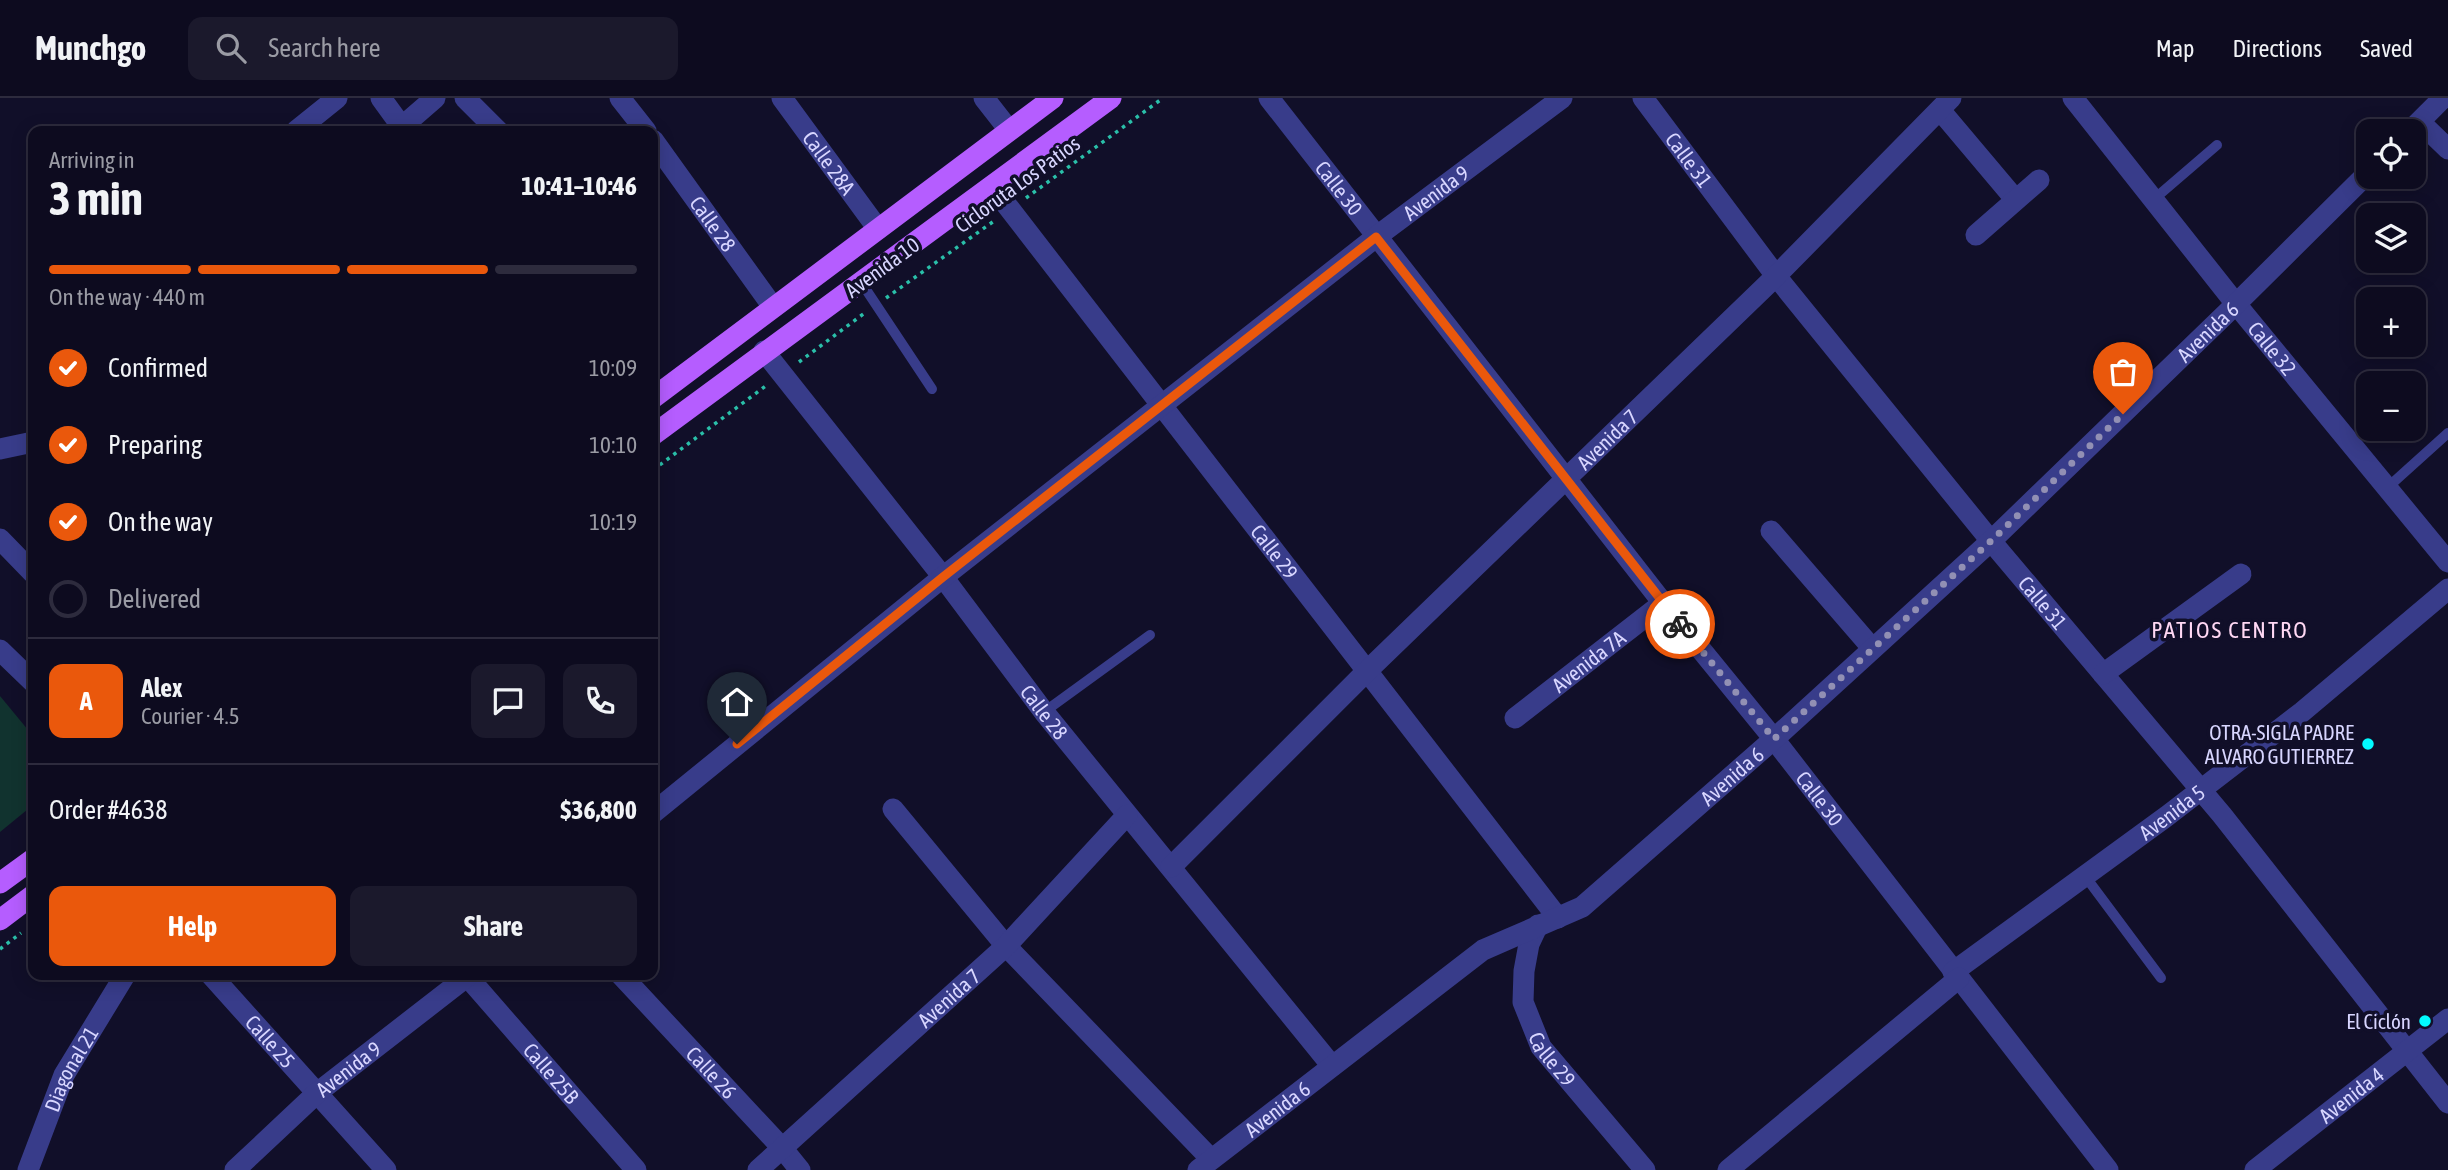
<!DOCTYPE html>
<meta charset="utf-8">
<style>
:root{--surface:#0d0b1f;--page:#1b192c;--text:#f1f3f6;--muted:#9a9ba4;--line:#2d2b3d;--accent:#ea580c}
body{margin:0;font-family:"Asap Condensed",sans-serif;background:var(--page);color:var(--text);height:100vh;display:flex;flex-direction:column;font-size:26px;white-space:nowrap}
*{box-sizing:border-box;margin:0}
p{font-size:23px;color:var(--muted)}
.icon{flex:none;width:38px;height:38px;fill:none;stroke:currentColor;stroke-width:2;stroke-linecap:round;stroke-linejoin:round}
.map{position:relative;flex:1;overflow:hidden}
.side{position:absolute;left:28px;top:28px;width:630px;height:854px;display:flex;flex-direction:column;background:var(--surface);border-radius:14px;box-shadow:0 4px 18px #0003,0 0 0 2px var(--line)}
.side>*{flex:none}
.controls{position:absolute;left:2356px;top:21px;display:grid;gap:14px}
.controls a{display:grid;place-items:center;width:70px;height:70px;border-radius:14px;background:var(--surface);box-shadow:0 4px 18px #0003,0 0 0 2px var(--line);font-size:35px}
.pin{position:absolute;display:grid;place-items:center;width:60px;height:60px;color:#fff;margin:-72px -30px;border-radius:50% 50% 50% 0;rotate:-45deg;box-shadow:0 0 7px #0007}
.pin .icon{rotate:45deg}
.courier{position:absolute;display:grid;place-items:center;width:70px;height:70px;margin:-35px;border:5px solid #ea580c;border-radius:50%;background:#fff;color:#222;box-shadow:0 2px 9px #0007}
.head em{font-style:normal;font-weight:700}
.head div{display:flex;flex-direction:column-reverse}
.head{display:flex;align-items:center;justify-content:space-between;height:119px;padding:0 21px}
h1{font-size:46px;font-weight:700;line-height:52px}
.bar{display:grid;grid-template-columns:repeat(4,1fr);gap:10px 7px;align-content:center;height:84px;padding:0 21px}
.bar i{height:9px;border-radius:5px;background:var(--line)}
.bar .active{background:var(--accent)}
.bar p{grid-column:span 4}
.line{display:flex;align-items:center;gap:18px;padding:0 21px;border-top:2px solid var(--line)}
.line div{flex:1}
.round{display:grid;place-items:center;flex:none;width:74px;height:74px;border-radius:14px;background:var(--page)}
ol{padding:0 21px;list-style:none}
li{display:flex;align-items:center;gap:21px;height:77px}
li p{margin-inline-start:auto}
li .icon{padding:7px;border-radius:50%;background:var(--accent);color:#fff;stroke-width:4}
li:last-child{color:var(--muted)}
li i{width:38px;height:38px;border:4px solid var(--line);border-radius:50%}
.cta{display:flex;gap:14px;margin-top:auto;padding:14px 21px}
.cta a{flex:1;height:80px;border-radius:14px;background:var(--accent);color:#fff;font-size:28px;font-weight:700;line-height:80px;text-align:center}
.cta a+a{background:var(--page);color:var(--text)}
header{display:flex;align-items:center;gap:42px;box-sizing:border-box;height:98px;padding:0 35px;background:var(--surface);border-bottom:2px solid var(--line)}
header strong{font-size:33px}
nav{display:flex;gap:38px;margin-inline-start:auto;font-size:24px}
.search{width:490px;height:63px;background:var(--page);display:flex;align-items:center;gap:18px;box-sizing:border-box;padding:0 24px;border-radius:14px;color:var(--muted);font-size:26px}
.map>svg:first-child{display:block}
</style>
<header>
<strong>Munchgo</strong>
<div class="search"><svg class="icon" aria-label="search" viewBox="0 0 24 24"><circle cx="10" cy="10" r="6"/><path d="M15 15l6 6"/></svg>Search here</div>
<nav><a>Map</a><a>Directions</a><a>Saved</a></nav>
</header>
<div class="map">
<svg width="2448" height="1072" viewBox="0 0 2448 1072">
<rect width="100%" height="100%" fill="#110f29"/>
<path fill="#11332f" d="M0 598 33 638V707L0 734Z"/>
<g fill="none" stroke-linecap="round" stroke-linejoin="round">
<g stroke="#2abfa9" stroke-width="3.5" stroke-dasharray="3.5 5" stroke-linecap="butt">
<path d="M1026 100 1163 0"/>
<path d="M886 200 994 123"/>
<path d="M799 264 866 214"/>
<path d="M653 372 767 287"/>
<path d="M0 851 21 835"/>
</g>
<g stroke="#383c8a" stroke-width="10">
<path d="M2153 102 2217 47"/>
<path d="M861 184 932 291"/>
<path d="M2387 390 2448 335"/>
<path d="M1044 614 1150 537"/>
<path d="M2085 778 2161 880"/>
</g>
<g stroke="#383c8a" stroke-width="21">
<path d="M381 0 402 29"/>
<path d="M465 0 498 33"/>
<path d="M620 0 646 33"/>
<path id="s1" d="M782 0 878 131"/>
<path d="M984 0 1009 32"/>
<path id="s2" d="M1269 0 1663 505 1774 641 2108 1072"/>
<path id="s3" d="M1643 0 1776 178 1991 443 2222 717 2448 1005"/>
<path id="s4" d="M2073 0 2236 206 2448 464"/>
<path d="M1940 12 2015 101"/>
<path d="M2420 24 2448 51"/>
<path d="M296 33 337 0"/>
<path d="M397 33 435 0"/>
<path d="M2410 33 2443 0"/>
<path id="s5" d="M653 42 773 209"/>
<path id="s6" d="M992 88 1558 820"/>
<path d="M1976 137 2039 82"/>
<path id="s7" d="M764 253 943 479 1044 614 1332 968"/>
<path d="M0 351 33 344"/>
<path d="M1771 433 1872 550"/>
<path d="M0 441 33 475"/>
<path d="M0 552 33 584"/>
<path d="M2103 576 2241 476"/>
<path id="s8" d="M1515 620 1663 505"/>
<path d="M893 711 1006 848 1211 1061"/>
<path id="s9" d="M653 715 943 479 1376 139 1562 0"/>
<path id="s10" d="M1171 769 1366 574 1776 178 1951 0"/>
<path id="s11" d="M1538 827 1529 846 1524 873 1523 904 1541 949 1645 1072"/>
<path id="s12" d="M1953 874 2167 718 2302 614 2448 491"/>
<path id="s13" d="M211 877 386 1072"/>
<path id="s14" d="M466 877 636 1072"/>
<path id="s15" d="M621 877 783 1051 800 1072"/>
<path id="s16" d="M28 1072 64 977 125 877"/>
<path id="s17" d="M235 1072 317 995 469 877"/>
<path id="s18" d="M758 1072 1006 848 1127 717"/>
<path id="s19" d="M1198 1072 1483 852 1582 809 1774 641 1991 443 2236 206 2368 75"/>
<path d="M1728 1072 1959 880"/>
<path id="s20" d="M2255 1072 2448 921"/>
</g>
<g stroke="#b55dff" stroke-width="21">
<path d="M653 300 1053 0"/>
<path d="M653 337 1111 0"/>
<path d="M0 785 33 761"/>
<path d="M0 822 33 797"/>
</g>
</g>
<g fill="none" stroke-linecap="round" stroke-linejoin="round">
<path stroke="#9290b4" stroke-width="7" stroke-dasharray="0 12.6" d="M1680 526 1774 641 1991 443 2123 316"/>
<path stroke="#ea580c" stroke-width="9" d="M737 646 943 479 1376 139 1680 526"/>
</g>
<g fill="#02fbff" stroke="#110f29" stroke-width="2.5">
<circle cx="2368" cy="646" r="7"/>
<circle cx="2425" cy="923" r="7"/>
</g>
<g text-anchor="middle" dominant-baseline="central" stroke-width="7" stroke-linejoin="round" paint-order="stroke">
<g font-size="21" fill="#d8d6ff" stroke="#110f29">
<text stroke="none"><textPath href="#s3" startOffset="77">Calle 31</textPath></text>
<text stroke="none"><textPath href="#s1" startOffset="80">Calle 28A</textPath></text>
<text transform="translate(1017 86) rotate(-36)">Cicloruta Los Patios</text>
<text stroke="none"><textPath href="#s2" startOffset="114">Calle 30</textPath></text>
<text stroke="none"><textPath href="#s9" startOffset="999">Avenida 9</textPath></text>
<text stroke="none"><textPath href="#s5" startOffset="103">Calle 28</textPath></text>
<text transform="translate(882 169) rotate(-36)">Avenida 10</text>
<text stroke="none"><textPath href="#s19" startOffset="1318">Avenida 6</textPath></text>
<text stroke="none"><textPath href="#s4" startOffset="320">Calle 32</textPath></text>
<text stroke="none"><textPath href="#s10" startOffset="611">Avenida 7</textPath></text>
<text stroke="none"><textPath href="#s6" startOffset="462">Calle 29</textPath></text>
<text stroke="none"><textPath href="#s3" startOffset="644">Calle 31</textPath></text>
<text stroke="none"><textPath href="#s8" startOffset="93">Avenida 7A</textPath></text>
<text stroke="none"><textPath href="#s7" startOffset="457">Calle 28</textPath></text>
<text stroke="none"><textPath href="#s19" startOffset="667">Avenida 6</textPath></text>
<text stroke="none"><textPath href="#s2" startOffset="891">Calle 30</textPath></text>
<text stroke="none"><textPath href="#s12" startOffset="271">Avenida 5</textPath></text>
<text stroke="none"><textPath href="#s18" startOffset="257">Avenida 7</textPath></text>
<text stroke="none"><textPath href="#s13" startOffset="89">Calle 25</textPath></text>
<text stroke="none"><textPath href="#s11" startOffset="144">Calle 29</textPath></text>
<text stroke="none"><textPath href="#s17" startOffset="152">Avenida 9</textPath></text>
<text stroke="none"><textPath href="#s16" startOffset="110">Diagonal 21</textPath></text>
<text stroke="none"><textPath href="#s14" startOffset="130">Calle 25B</textPath></text>
<text stroke="none"><textPath href="#s15" startOffset="133">Calle 26</textPath></text>
<text stroke="none"><textPath href="#s20" startOffset="122">Avenida 4</textPath></text>
<text stroke="none"><textPath href="#s19" startOffset="100">Avenida 6</textPath></text>
</g>
<g font-size="21" fill="#d8d6ff" stroke="#110f29" text-anchor="end">
<text x="2354" y="634">OTRA-SIGLA PADRE<tspan x="2354" dy="24">ALVARO GUTIERREZ</tspan></text>
<text x="2411" y="923">El Ciclón</text>
</g>
<g font-size="23" letter-spacing="2" fill="#ffd8f4" stroke="#110f29">
<text x="2230" y="532">PATIOS CENTRO</text>
</g>
</g>
</svg>
<div class="controls">
<a><svg class="icon" aria-label="locate" viewBox="0 0 24 24"><circle cx="12" cy="12" r="6"/><path d="M12 2v4M12 18v4M2 12h4M18 12h4"/></svg></a>
<a><svg class="icon" aria-label="layers" viewBox="0 0 24 24"><path d="M12 4l9 5-9 5-9-5zM3 14l9 5 9-5"/></svg></a>
<a>+</a>
<a>−</a>
</div>
<div class="pin" style="left:2123px;top:316px;background:#ea580c"><svg class="icon" aria-label="bag" viewBox="0 0 24 24"><path d="M5 8h14l-1 12H6zM9 8a3 3 0 0 1 6 0"/></svg></div>
<div class="pin" style="left:737px;top:646px;background:#1f2937"><svg class="icon" aria-label="home" viewBox="0 0 24 24"><path d="M3 11l9-7 9 7M6 9v11h12V9"/></svg></div>
<div class="courier" style="left:1680px;top:526px"><svg class="icon" aria-label="bike" viewBox="0 0 24 24"><circle cx="6" cy="16" r="4"/><circle cx="18" cy="16" r="4"/><path d="M6 16l4-8h5l3 8M10 8l3 8H6M13 5h3"/></svg></div>
<section class="side">
<div class="head"><div><h1>3 min</h1><p>Arriving in</p></div><em>10:41–10:46</em></div>
<div class="bar"><i class="active"></i><i class="active"></i><i class="active"></i><i></i><p>On the way · 440 m</p></div>
<ol>
<li><svg class="icon" aria-label="check" viewBox="0 0 24 24"><path d="M5 12l5 5 9-10"/></svg>Confirmed<p>10:09</p></li>
<li><svg class="icon" aria-label="check" viewBox="0 0 24 24"><path d="M5 12l5 5 9-10"/></svg>Preparing<p>10:10</p></li>
<li><svg class="icon" aria-label="check" viewBox="0 0 24 24"><path d="M5 12l5 5 9-10"/></svg>On the way<p>10:19</p></li>
<li><i></i>Delivered</li>
</ol>
<div class="line" style="height:126px"><b class="round" style="background:var(--accent);color:#fff">A</b><div><b>Alex</b><p>Courier · 4.5</p></div><a class="round"><svg class="icon" aria-label="chat" viewBox="0 0 24 24"><path d="M4 5h16v11H9l-5 4z"/></svg></a><a class="round"><svg class="icon" aria-label="phone" viewBox="0 0 24 24"><path d="M5 4h4l2 5-3 2q2 4 5 5l2-3 5 2v4C11 20 4 13 5 4z"/></svg></a></div>
<div class="line" style="height:91px"><div>Order #4638</div><b>$36,800</b></div>
<div class="cta"><a>Help</a><a>Share</a></div>
</section>
</div>
